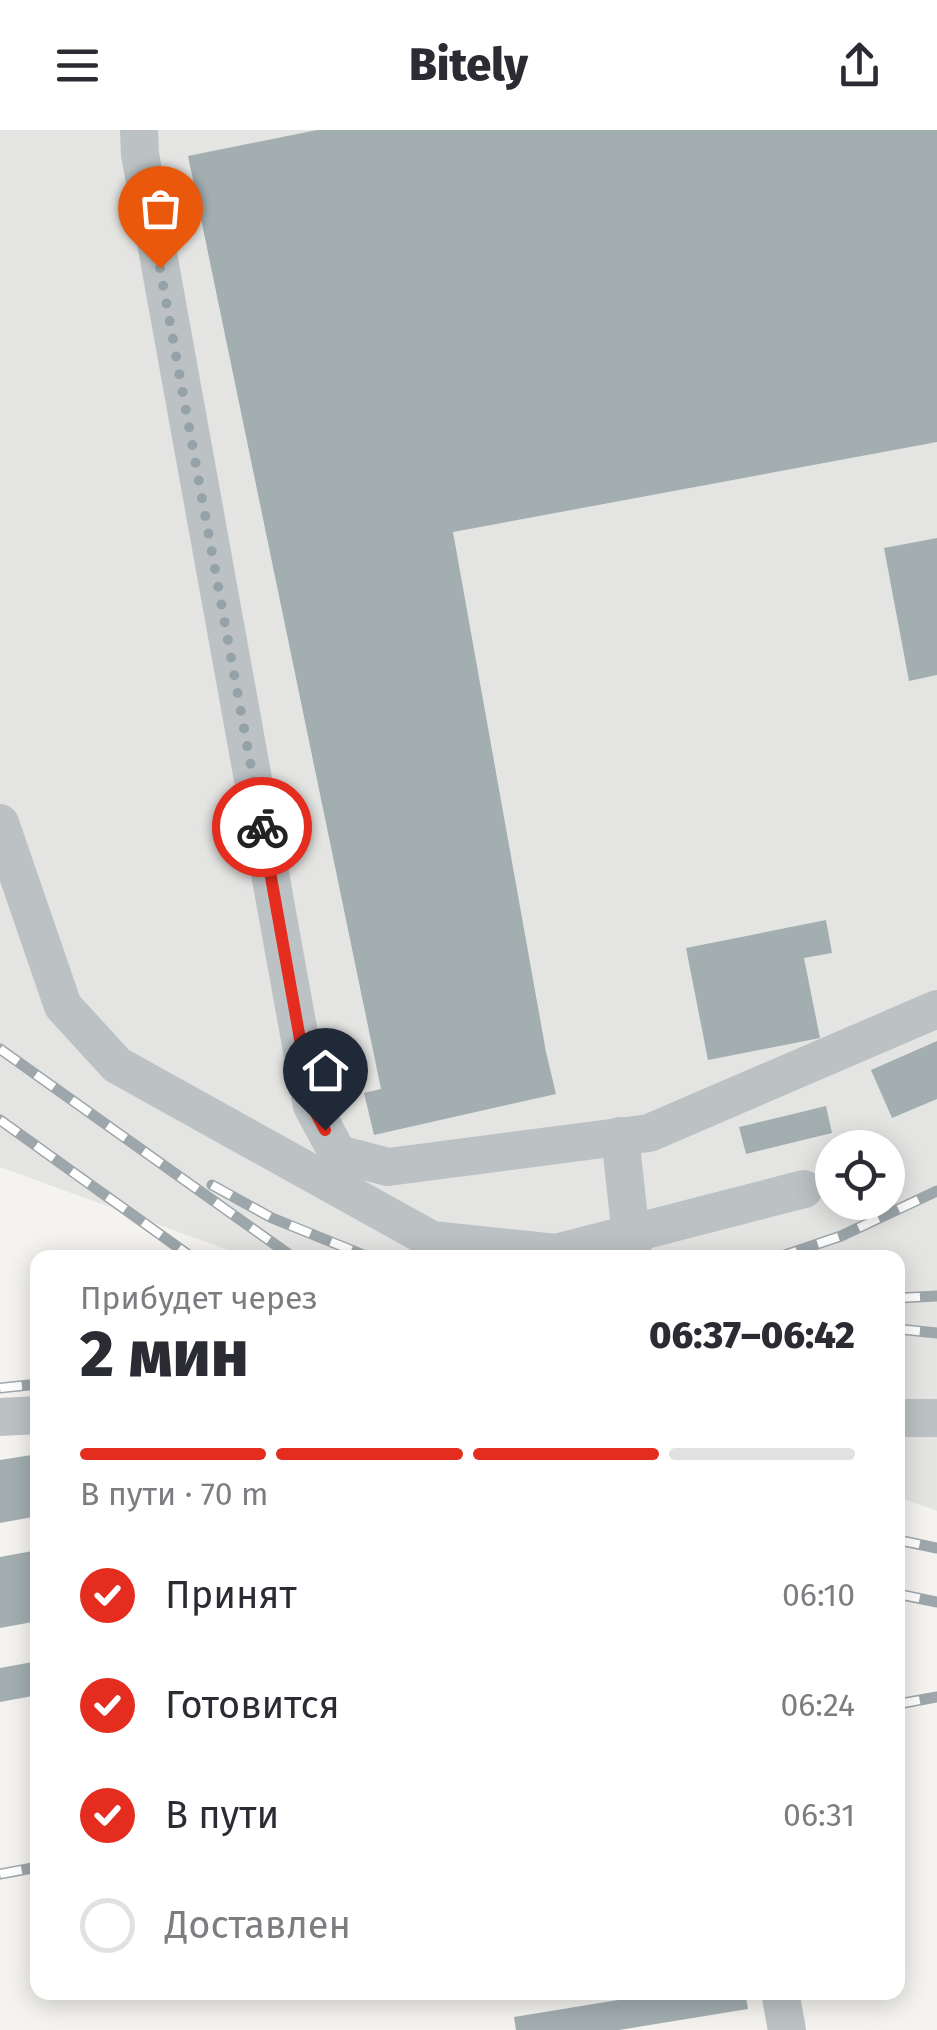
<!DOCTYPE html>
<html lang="ru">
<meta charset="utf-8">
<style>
:root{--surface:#fff;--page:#f2f2f3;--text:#2b2b33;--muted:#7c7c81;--line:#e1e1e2;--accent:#e42d1f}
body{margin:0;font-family:"Fira Sans",sans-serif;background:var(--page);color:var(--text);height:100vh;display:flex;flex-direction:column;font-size:38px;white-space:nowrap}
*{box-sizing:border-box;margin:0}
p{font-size:32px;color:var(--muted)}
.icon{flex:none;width:55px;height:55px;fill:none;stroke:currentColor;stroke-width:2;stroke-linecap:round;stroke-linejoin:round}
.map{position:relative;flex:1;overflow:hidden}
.details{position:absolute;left:30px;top:1120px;width:875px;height:750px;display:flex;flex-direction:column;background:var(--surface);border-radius:20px;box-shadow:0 5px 25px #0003}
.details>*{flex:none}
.buttons{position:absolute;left:815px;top:1000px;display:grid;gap:20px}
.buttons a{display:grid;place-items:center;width:90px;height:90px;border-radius:50%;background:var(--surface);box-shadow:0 5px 25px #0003;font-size:50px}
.pin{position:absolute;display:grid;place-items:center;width:85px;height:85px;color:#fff;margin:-102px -42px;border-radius:50% 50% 50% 0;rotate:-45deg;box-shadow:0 0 10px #0007}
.pin .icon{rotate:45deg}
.courier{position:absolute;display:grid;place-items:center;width:100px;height:100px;margin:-50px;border:8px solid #e42d1f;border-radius:50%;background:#fff;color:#222;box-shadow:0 2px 12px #0007}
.head em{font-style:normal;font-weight:800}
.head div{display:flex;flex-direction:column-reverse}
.head{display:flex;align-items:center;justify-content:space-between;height:170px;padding:0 50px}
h1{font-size:65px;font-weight:800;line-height:75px}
.bar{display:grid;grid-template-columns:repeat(4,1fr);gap:15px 10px;align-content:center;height:120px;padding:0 50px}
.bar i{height:12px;border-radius:8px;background:var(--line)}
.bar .active{background:var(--accent)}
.bar p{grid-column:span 4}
ol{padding:0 50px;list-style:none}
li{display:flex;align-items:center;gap:30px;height:110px}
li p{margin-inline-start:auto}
li .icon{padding:10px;border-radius:50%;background:var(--accent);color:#fff;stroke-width:4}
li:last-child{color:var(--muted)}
li i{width:55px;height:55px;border:5px solid var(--line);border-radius:50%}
header{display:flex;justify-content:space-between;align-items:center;height:130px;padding:0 50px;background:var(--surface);font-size:45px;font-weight:800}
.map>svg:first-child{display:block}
</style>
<header><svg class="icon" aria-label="menu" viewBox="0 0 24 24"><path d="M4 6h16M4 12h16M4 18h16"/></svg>Bitely<svg class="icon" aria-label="share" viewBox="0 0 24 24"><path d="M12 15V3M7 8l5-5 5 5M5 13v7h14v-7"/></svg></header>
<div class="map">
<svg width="937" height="1900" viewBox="0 0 937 1900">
<rect width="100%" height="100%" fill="#f4f3ef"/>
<path fill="#e4e5e3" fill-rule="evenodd" d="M0 0H937V1381L898 1367V1128L247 1127 0 1037ZM832 1018H888V1072H832Z"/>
<g fill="#a3aeb1">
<path d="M317 0H937V312L453 402 546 922 556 964 374 1005 364 963 381 959 188 26Z"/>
<path d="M937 408V545L909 551 884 418Z"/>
<path d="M826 790 832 823 804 828 820 908 708 930 686 818Z"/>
<path d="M937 911V969L892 988 871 940Z"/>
<path d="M826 976 832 1003 746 1024 739 997Z"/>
<path d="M38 1324V1386L0 1393V1330Z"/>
<path d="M38 1420V1491L0 1498V1427Z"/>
<path d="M38 1531V1565L0 1572V1538Z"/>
<path d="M667 1862H745L748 1879 619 1900H516L514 1887Z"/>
</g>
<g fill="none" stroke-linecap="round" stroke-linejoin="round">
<g stroke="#bcc2c4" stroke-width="38">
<path d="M139 0 140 24 312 976 338 1024 388 1037 649 1003 937 879"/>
<path d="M0 693 63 876 117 935 432 1110 556 1123 804 1059"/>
<path d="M620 1006 633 1125"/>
<path d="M0 1287 38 1285"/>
<path d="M898 1288H937"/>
<path d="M780 1862 787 1900"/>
</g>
<g stroke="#9da6aa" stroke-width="11">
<g id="rail">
<path d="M0 919 294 1128"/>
<path d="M0 990 193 1128"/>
<path d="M212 1055 272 1088 371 1128"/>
<path d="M776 1128 841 1106 937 1061"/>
<path d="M898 1168 937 1166"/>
<path d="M898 1199 937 1203"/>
<path d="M0 1258 38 1254"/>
<path d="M898 1410 937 1418"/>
<path d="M898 1464 937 1472"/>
<path d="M898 1574 937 1567"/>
<path d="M0 1744 38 1737"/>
</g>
</g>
<use href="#rail" stroke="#fff" stroke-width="8" stroke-dasharray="22" stroke-linecap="butt"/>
</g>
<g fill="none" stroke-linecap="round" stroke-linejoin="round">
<path stroke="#95a3a8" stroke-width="10" stroke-dasharray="0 18" d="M160 138 262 697"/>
<path stroke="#e42d1f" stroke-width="12" d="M262 697 312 976 325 1000"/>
</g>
</svg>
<div class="buttons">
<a><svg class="icon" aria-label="locate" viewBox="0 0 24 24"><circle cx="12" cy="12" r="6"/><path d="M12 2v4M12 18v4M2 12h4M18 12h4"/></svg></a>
</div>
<div class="pin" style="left:160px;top:138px;background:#ea580c"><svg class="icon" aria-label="bag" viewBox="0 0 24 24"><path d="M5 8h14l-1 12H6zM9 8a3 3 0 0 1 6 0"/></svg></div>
<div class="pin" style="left:325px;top:1000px;background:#1f2937"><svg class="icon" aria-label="home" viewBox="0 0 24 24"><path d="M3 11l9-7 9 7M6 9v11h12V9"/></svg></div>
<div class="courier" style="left:262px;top:697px"><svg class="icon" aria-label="bike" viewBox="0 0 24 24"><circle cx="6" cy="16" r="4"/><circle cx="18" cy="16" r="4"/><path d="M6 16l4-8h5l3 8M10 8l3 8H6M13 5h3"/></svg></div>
<section class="details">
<div class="head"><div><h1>2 мин</h1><p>Прибудет через</p></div><em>06:37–06:42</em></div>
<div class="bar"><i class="active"></i><i class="active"></i><i class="active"></i><i></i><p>В пути · 70 m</p></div>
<ol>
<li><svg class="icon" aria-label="check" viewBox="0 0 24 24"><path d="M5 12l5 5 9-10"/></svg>Принят<p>06:10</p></li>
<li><svg class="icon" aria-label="check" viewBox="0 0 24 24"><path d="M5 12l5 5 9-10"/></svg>Готовится<p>06:24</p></li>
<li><svg class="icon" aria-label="check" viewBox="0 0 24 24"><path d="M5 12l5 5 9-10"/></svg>В пути<p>06:31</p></li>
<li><i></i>Доставлен</li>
</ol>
</section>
</div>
